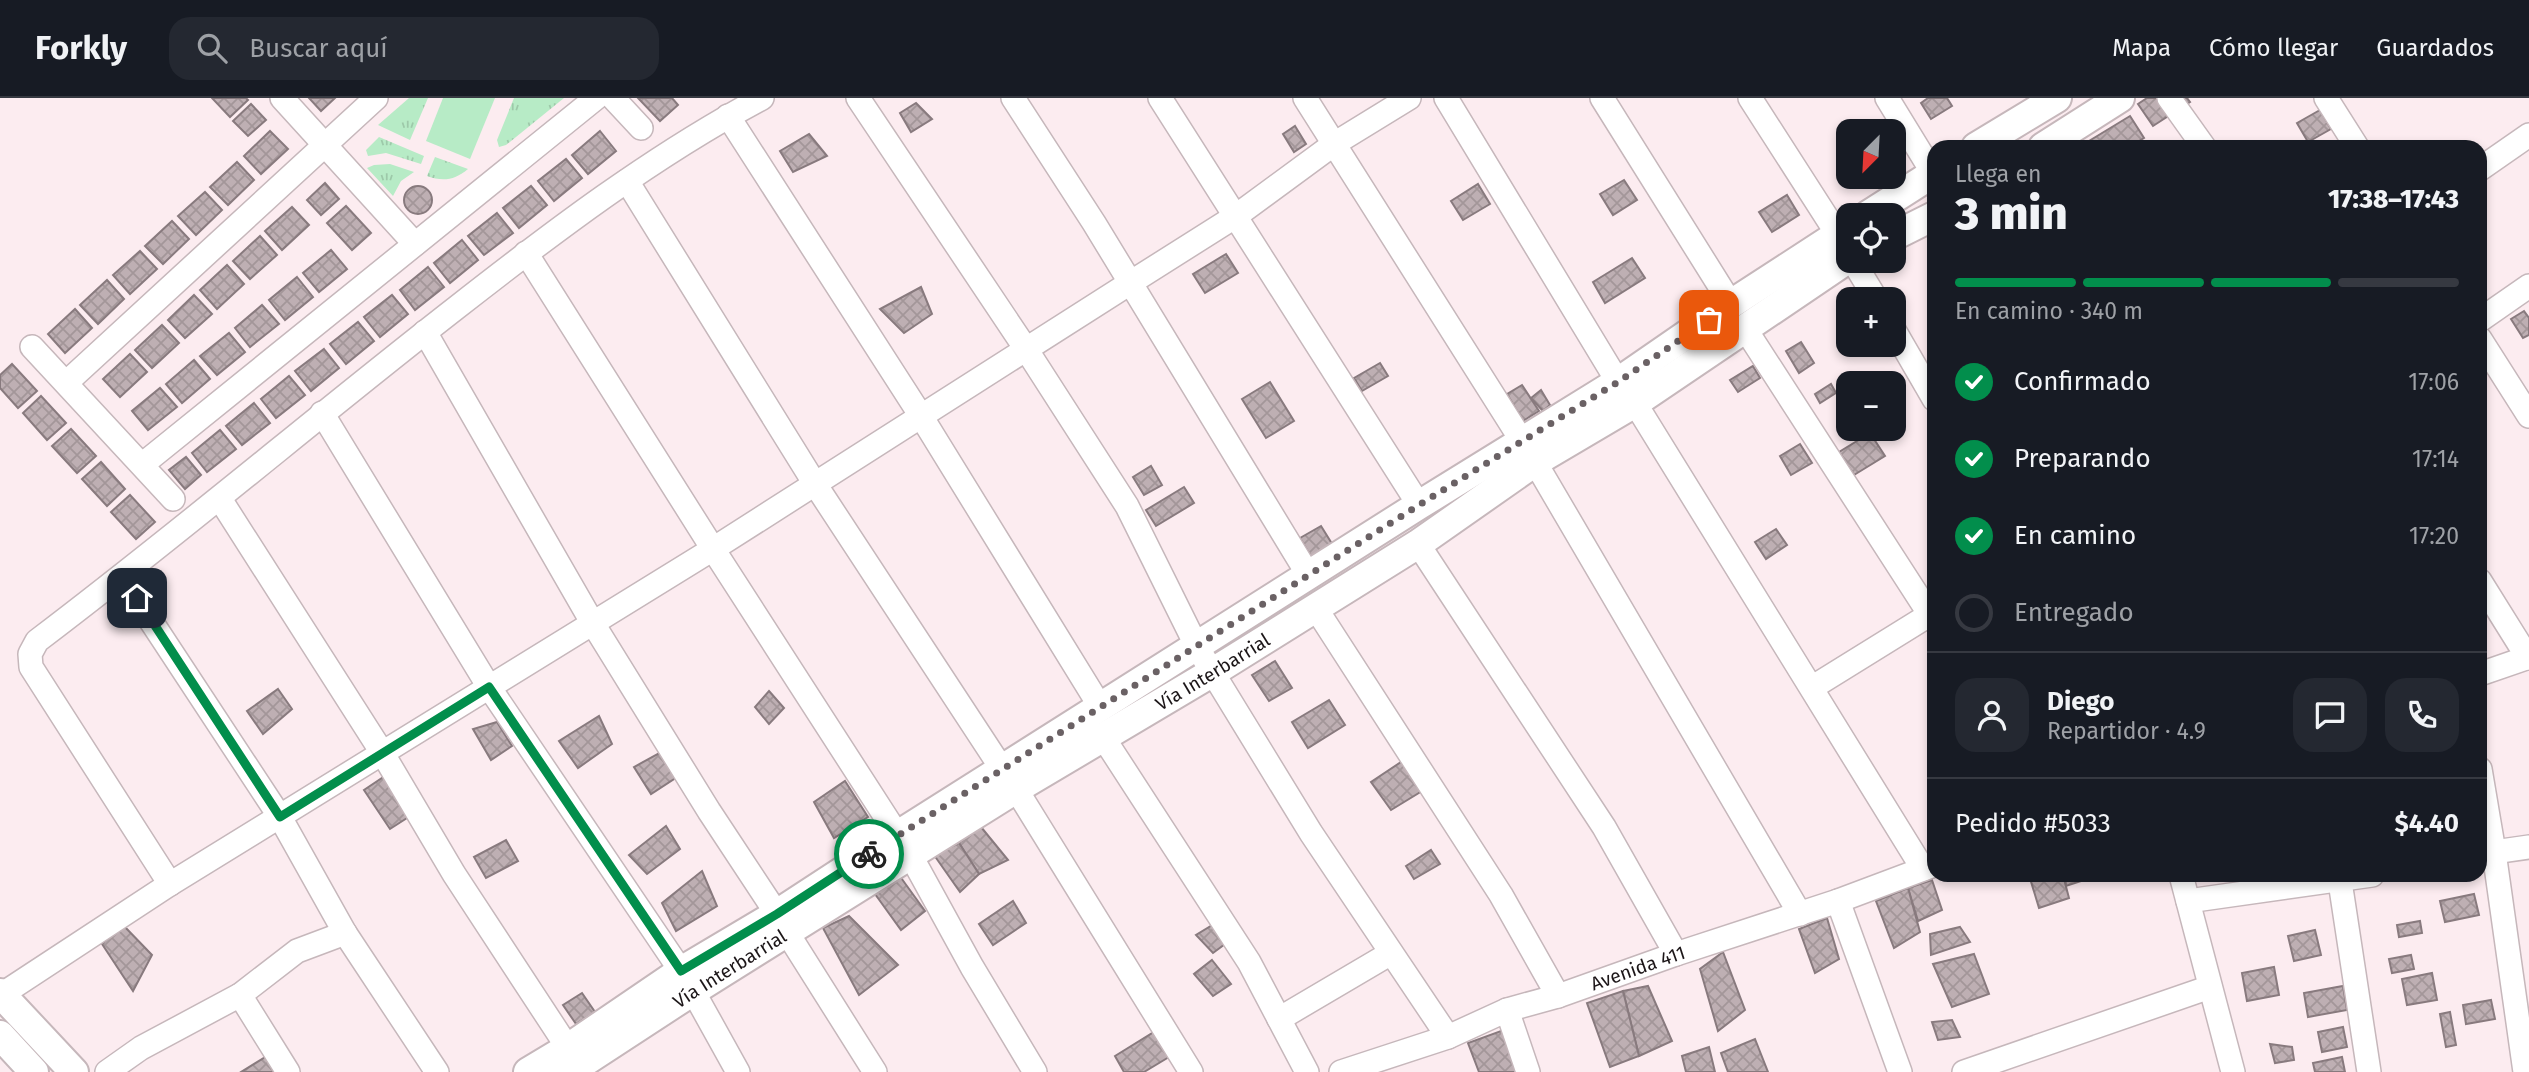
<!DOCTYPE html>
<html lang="es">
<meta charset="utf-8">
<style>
:root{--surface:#171b24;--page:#242831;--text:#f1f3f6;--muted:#9ea1a6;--line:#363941;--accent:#028e4c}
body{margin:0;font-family:"Fira Sans",sans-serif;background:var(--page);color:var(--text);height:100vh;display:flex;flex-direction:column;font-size:26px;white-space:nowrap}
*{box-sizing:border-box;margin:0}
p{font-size:23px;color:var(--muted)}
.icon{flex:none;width:38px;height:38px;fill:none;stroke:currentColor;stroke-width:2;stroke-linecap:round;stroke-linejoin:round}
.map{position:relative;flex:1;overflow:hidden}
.panel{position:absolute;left:1927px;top:42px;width:560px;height:742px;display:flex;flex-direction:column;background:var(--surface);border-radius:21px;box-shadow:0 4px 10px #0003}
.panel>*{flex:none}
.needle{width:46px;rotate:204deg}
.controls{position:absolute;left:1836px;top:21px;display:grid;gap:14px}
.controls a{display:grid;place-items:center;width:70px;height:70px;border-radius:14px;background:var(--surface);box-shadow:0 4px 10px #0003;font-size:35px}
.pin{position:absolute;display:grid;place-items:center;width:60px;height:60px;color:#fff;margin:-30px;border-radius:14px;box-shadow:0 4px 10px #0006}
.courier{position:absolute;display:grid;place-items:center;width:70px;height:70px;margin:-35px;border:5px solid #028e4c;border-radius:50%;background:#fff;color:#222;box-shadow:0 2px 9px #0007}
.headline em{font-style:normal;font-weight:800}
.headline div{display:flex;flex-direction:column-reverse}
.headline{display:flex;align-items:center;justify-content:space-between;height:119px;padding:0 28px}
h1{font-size:46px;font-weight:800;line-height:52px}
.bar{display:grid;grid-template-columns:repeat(4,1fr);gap:10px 7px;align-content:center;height:84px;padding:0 28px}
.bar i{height:9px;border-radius:5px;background:var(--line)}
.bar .on{background:var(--accent)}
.bar p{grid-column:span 4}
.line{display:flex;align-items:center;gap:18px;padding:0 28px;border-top:2px solid var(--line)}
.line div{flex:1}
.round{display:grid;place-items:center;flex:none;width:74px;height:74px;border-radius:21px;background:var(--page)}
ol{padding:0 28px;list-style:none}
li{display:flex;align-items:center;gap:21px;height:77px}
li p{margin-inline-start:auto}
li .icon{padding:7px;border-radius:50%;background:var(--accent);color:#fff;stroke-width:4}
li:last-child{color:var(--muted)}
li i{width:38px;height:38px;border:4px solid var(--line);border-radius:50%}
header{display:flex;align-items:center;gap:42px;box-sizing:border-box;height:98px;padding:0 35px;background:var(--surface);border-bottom:2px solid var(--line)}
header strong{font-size:33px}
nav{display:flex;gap:38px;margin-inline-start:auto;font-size:24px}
.search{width:490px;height:63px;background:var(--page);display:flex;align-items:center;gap:18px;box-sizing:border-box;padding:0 24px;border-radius:21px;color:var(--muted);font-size:26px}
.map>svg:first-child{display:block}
</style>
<header>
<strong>Forkly</strong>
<div class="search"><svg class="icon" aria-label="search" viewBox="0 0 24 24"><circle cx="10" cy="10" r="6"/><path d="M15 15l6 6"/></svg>Buscar aquí</div>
<nav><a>Mapa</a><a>Cómo llegar</a><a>Guardados</a></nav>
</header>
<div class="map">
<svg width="2529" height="974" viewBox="0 0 2529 974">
<defs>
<pattern id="grass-tufts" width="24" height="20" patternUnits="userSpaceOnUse" patternTransform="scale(1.75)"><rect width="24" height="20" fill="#b7ebc6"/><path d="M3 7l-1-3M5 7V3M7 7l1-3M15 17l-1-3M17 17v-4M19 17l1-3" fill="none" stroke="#9dc9a9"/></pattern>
<pattern id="building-cross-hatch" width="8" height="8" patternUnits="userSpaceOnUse" patternTransform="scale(1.75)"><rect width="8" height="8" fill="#beafb3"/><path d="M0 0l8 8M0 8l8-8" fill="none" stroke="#a39699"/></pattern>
</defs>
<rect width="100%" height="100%" fill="#fcecf0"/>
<g fill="url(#grass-tufts)">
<path d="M409 0H428L410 42 378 27Z"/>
<path d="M514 0H564L506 47 499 49 497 42Z"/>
<path d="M379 39 424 58 421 66 386 55 368 58 366 52Z"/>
<path d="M435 59 468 71C455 82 443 84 427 78Z"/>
<path d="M390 66 414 74 401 83 393 98 367 70 374 67Z"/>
</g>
<path fill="#b7ebc6" d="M443 0H495L470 61 426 43Z"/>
<g fill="url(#building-cross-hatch)" stroke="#887a7e" stroke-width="2">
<path d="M212 0H246L248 2 230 19Z"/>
<path d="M309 0H335L321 13Z"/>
<path d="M638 0H672L678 7 660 23Z"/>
<path d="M1928 0H1947L1952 8 1931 21 1921 5Z"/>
<path d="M2147 0H2187L2190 4 2153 28 2138 6Z"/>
<path d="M916 5 932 21 911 34 900 15Z"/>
<path d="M251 6 266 22 248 38 233 23Z"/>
<path d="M2320 12 2331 31 2308 44 2297 25Z"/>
<path d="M2130 18 2144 40 2129 49H2093L2089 43Z"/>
<path d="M1295 28 1306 46 1294 54 1283 36Z"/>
<path d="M270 33 288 51 261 76 244 58Z"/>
<path d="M600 33 616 53 588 76 572 57Z"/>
<path d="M809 36 827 58 793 74 780 53Z"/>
<path d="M566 61 582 80 554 103 538 83Z"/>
<path d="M237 64 254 82 228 107 210 89Z"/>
<path d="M1624 82 1637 102 1613 117 1600 96Z"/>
<path d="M325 85 339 101 321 117 307 102Z"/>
<path d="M1478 86 1490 106 1463 122 1451 103Z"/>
<circle cx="418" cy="102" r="14"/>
<path d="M531 88 547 107 519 130 503 110Z"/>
<path d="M205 94 222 112 196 137 178 118Z"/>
<path d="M1787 97 1799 117 1772 134 1759 114Z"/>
<path d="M346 108 371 135 352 152 327 125Z"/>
<path d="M292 109 309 127 282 152 265 133Z"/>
<path d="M497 115 513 135 484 157 468 138Z"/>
<path d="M172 123 189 141 163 166 145 148Z"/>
<path d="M260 138 277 157 250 181 233 163Z"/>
<path d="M462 142 478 162 450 185 434 165Z"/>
<path d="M331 152 347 171 319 194 303 175Z"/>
<path d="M140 153 157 171 130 196 113 177Z"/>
<path d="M1226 156 1238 175 1205 195 1193 176Z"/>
<path d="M1632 160 1645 180 1605 205 1593 184Z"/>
<path d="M227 167 244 186 217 211 200 192Z"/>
<path d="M428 169 444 189 415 212 400 192Z"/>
<path d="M297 179 313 199 285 222 269 202Z"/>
<path d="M107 182 124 201 98 226 80 207Z"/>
<path d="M921 189 932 216 904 235 880 211Z"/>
<path d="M194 197 212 216 185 240 168 222Z"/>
<path d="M392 197 408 216 380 239 364 219Z"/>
<path d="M262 207 279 226 250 249 235 230Z"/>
<path d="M75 211 92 230 65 255 48 236Z"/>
<path d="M2524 213 2529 220V237L2523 240 2511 221Z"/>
<path d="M358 224 374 243 346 266 330 246Z"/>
<path d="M162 227 179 245 152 270 135 252Z"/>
<path d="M229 235 245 254 217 277 200 258Z"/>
<path d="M1801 244 1814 265 1799 275 1786 253Z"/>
<path d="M324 251 339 270 311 293 295 273Z"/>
<path d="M130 256 147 274 120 299 103 281Z"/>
<path d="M194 262 210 281 182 305 166 286Z"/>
<path d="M1380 265 1388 278 1362 293 1354 280Z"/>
<path d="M12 266 37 293 18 310 0 290V277Z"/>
<path d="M1753 268 1760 280 1738 294 1730 282Z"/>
<path d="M289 278 305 297 276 320 261 301Z"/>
<path d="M1270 284 1294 323 1266 340 1242 301Z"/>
<path d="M1831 286 1836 295 1820 305 1815 296Z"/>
<path d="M1522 287 1539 313 1523 323 1507 296Z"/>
<path d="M160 290 177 309 148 332 132 313Z"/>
<path d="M1541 292 1550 307 1543 313 1531 300Z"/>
<path d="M41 298 66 325 47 342 23 315Z"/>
<path d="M254 305 270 325 242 347 226 328Z"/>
<path d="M71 331 96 358 77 375 52 348Z"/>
<path d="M220 332 236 351 207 374 192 355Z"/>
<path d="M1870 335 1885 358 1854 377 1839 354Z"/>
<path d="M1800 346 1812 365 1791 377 1780 358Z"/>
<path d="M186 359 201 377 185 391 169 372Z"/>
<path d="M101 364 125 391 107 408 82 381Z"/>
<path d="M1151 368 1162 387 1144 397 1133 379Z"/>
<path d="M1184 389 1194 405 1156 428 1146 412Z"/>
<path d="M130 397 155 424 136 441 111 414Z"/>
<path d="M1321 428 1334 449 1313 462 1300 440Z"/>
<path d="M1776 431 1787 447 1766 461 1755 444Z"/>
<path d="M1275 563 1292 590 1269 603 1252 577Z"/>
<path d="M278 591 292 611 263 636 247 613Z"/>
<path d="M769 593 784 610 769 626 755 609Z"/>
<path d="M1329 602 1345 627 1308 650 1292 624Z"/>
<path d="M599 618 612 646 578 670 559 643Z"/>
<path d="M497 624 512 648 491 662 473 631Z"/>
<path d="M674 647 691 670 651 696 634 669Z"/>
<path d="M1407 660 1427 690 1391 712 1371 684Z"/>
<path d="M394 672 421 711 390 731 364 692Z"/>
<path d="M845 683 868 719 834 740 814 704Z"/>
<path d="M666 728 680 751 647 776 629 757Z"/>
<path d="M981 729 1008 762 979 776 959 745Z"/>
<path d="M506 742 518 763 486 780 474 759Z"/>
<path d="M959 745 979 776 960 794 934 757Z"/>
<path d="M1431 752 1440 766 1414 781 1406 768Z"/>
<path d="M702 773 717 808 676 833 662 805Z"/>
<path d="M899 777 925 813 901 832 875 796Z"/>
<path d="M2029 777H2063L2069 800 2039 810Z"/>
<path d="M2065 777H2086L2087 781 2066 788Z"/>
<path d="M1932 782 1942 812 1918 823 1908 790Z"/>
<path d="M1908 790 1920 834 1894 850 1876 803Z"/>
<path d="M2474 796 2479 817 2445 824 2440 803Z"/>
<path d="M1013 803 1026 825 993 847 979 826Z"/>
<path d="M849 818 898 867 859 897 823 830Z"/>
<path d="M1827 820 1839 861 1815 875 1799 831Z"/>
<path d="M2420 823 2422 835 2399 839 2397 827Z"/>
<path d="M1214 826 1229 843 1213 855 1196 837Z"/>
<path d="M123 827 152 857 133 893 102 846Z"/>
<path d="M1960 829 1970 844 1931 857 1930 836Z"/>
<path d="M2315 832 2321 857 2294 863 2288 838Z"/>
<path d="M1723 854 1745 912 1718 933 1700 871Z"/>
<path d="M1974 856 1989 896 1952 909 1933 866Z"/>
<path d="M2411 857 2414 871 2392 875 2389 861Z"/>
<path d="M1212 862 1231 886 1213 898 1194 876Z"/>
<path d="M2274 869 2279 897 2247 903 2242 875Z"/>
<path d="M2432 875 2437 902 2407 907 2402 881Z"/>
<path d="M1648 888 1672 943 1639 958 1623 893Z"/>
<path d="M2343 888 2347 912 2308 919 2304 895Z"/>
<path d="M1623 893 1639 958 1610 969 1587 905Z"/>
<path d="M582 895 595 914 576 926 563 907Z"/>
<path d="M2491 902 2495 921 2466 926 2463 907Z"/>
<path d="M2450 914 2456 947 2446 949 2440 916Z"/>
<path d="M1952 922 1960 939 1938 942 1932 924Z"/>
<path d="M1512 929 1522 974H1479L1468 945Z"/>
<path d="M2343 929 2347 949 2322 954 2318 934Z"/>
<path d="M1154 934 1169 959 1144 974H1124L1115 958Z"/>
<path d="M1755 941 1768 974H1728L1721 955Z"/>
<path d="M2270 946 2292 949 2294 962 2275 965Z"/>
<path d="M1709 949 1715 974H1686L1682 958Z"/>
<path d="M275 953 290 974H241Z"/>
<path d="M2342 959 2345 974H2315L2313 965Z"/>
</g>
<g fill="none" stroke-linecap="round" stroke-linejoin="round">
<g stroke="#c6b7bb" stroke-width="26">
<g id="minor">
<path d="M282 0 415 146"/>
<path d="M613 0 641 30"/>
<path d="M858 0 1026 251 1127 408 1197 549 1311 735 1448 939"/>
<path d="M1013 0 1094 125 1309 478"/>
<path d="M1160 0 1419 407"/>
<path d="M1305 0 1522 343"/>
<path d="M1446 0 1618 284 1635 305 1923 771"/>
<path d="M1602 0 1731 206"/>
<path d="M1750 0 1838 137"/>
<path d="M1887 0 1933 75"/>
<path d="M2169 0 2204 49"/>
<path d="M2326 0 2357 49"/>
<path d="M728 18 921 318 1101 610"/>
<path d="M2480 71 2529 37"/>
<path d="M627 83 815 386 1002 671"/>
<path d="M526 155 713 451 911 758 972 869 1035 974"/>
<path d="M1853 163 1876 201"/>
<path d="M2480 222 2529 188"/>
<path d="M1746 232 1934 523"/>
<path d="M1894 232 1934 301"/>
<path d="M425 234 592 524 709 713 777 816"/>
<path d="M2480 241 2529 318"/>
<path d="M32 249 173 401"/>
<path d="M66 285 376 0"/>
<path d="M322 315 489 589 681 873"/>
<path d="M1535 364 1800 816"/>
<path d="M143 366 596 0"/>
<path d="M220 401 383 656 454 776 568 950"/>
<path d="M1418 446 1604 729 1676 856"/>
<path d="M122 479 280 719 345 835 437 974"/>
<path d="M2480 483 2528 560"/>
<path d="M1315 509 1501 797 1558 898"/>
<path d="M2480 576 2529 559"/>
<path d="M1813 589 1934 514"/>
<path d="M1103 639 1249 864 1307 974"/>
<path d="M2480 671 2494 754 2525 974"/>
<path d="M1016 691 1191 974"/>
<path d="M2480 756 2529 749"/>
<path d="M2181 777 2233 974"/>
<path d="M2339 777 2369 974"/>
<path d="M170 786 31 569 30 556 37 543C180 435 316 319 456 210 553 134 653 58 762 0"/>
<path d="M1838 803 1900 974"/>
<path d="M2188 803 2372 777"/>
<path d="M788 836 875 974"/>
<path d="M693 893 738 974"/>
<path d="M1 897 170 786 713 451 1130 185 1236 118 1334 46 1409 0"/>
<path d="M240 897 288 974"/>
<path d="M1507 912 1528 974"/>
<path d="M1279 921 1391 855"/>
<path d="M107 974 141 950 240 897 297 853 345 835"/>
<path id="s1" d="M1341 974 1448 939 1507 912 1558 898 1676 856 1838 803 1934 767"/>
<path d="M1964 974 2210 889"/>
</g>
</g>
<g stroke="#c6b7bb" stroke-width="32">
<g id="major">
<path d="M1976 49 2057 0"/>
<path d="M2043 49 2120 0"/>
<path d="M1868 117 1934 75"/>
<path d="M1894 138 1934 118"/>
<path d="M0 895 74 974"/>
<path d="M0 937 34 974"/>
<path d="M528 974 568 950 681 873 777 816 898 737 1419 407 1618 284 1731 206 1848 130"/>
<path id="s2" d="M569 974 693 893 1016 691 1213 574 1418 446 1535 364 1635 305 1848 161"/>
</g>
</g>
<use href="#minor" stroke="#fff" stroke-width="23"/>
<use href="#major" stroke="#fff" stroke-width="28"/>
</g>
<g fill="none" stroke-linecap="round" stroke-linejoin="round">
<path stroke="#6a6164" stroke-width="7" stroke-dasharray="0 12.6" d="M869 756 1419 407 1618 284 1709 222"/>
<path stroke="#028e4c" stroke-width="9" d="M137 500 280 719 489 589 681 873 777 816 869 756"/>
</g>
<g text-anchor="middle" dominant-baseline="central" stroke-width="5" stroke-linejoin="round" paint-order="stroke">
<g font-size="19" fill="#1c1618" stroke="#fefefe">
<text stroke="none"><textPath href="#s2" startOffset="758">Vía Interbarrial</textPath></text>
<text stroke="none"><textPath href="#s1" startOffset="315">Avenida 411</textPath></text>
<text stroke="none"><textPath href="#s2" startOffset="191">Vía Interbarrial</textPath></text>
</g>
</g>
</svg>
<div class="controls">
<a><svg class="needle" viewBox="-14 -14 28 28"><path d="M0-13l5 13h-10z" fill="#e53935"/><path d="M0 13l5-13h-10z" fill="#9ea1a6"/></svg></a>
<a><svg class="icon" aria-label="locate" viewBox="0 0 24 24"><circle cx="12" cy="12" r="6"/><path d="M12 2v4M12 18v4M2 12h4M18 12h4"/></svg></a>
<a>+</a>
<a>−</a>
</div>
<div class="pin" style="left:1709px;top:222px;background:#ea580c"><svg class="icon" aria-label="bag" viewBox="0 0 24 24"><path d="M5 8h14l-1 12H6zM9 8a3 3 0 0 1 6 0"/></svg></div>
<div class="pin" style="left:137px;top:500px;background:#1f2937"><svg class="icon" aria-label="home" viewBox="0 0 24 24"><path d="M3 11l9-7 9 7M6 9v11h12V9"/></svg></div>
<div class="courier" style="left:869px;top:756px"><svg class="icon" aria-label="bike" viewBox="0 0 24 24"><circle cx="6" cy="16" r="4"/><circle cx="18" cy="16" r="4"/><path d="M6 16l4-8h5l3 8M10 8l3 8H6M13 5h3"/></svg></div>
<section class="panel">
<div class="headline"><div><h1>3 min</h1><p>Llega en</p></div><em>17:38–17:43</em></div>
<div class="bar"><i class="on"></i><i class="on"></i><i class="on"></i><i></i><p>En camino · 340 m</p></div>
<ol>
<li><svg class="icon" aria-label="check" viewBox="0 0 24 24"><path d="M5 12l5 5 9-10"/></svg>Confirmado<p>17:06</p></li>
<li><svg class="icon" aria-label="check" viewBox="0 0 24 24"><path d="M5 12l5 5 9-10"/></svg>Preparando<p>17:14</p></li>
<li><svg class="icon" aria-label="check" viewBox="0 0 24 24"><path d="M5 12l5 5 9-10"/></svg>En camino<p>17:20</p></li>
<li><i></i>Entregado</li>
</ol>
<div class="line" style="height:126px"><a class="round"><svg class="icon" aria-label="person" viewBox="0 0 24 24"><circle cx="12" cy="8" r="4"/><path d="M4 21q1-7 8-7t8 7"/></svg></a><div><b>Diego</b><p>Repartidor · 4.9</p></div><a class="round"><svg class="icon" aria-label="chat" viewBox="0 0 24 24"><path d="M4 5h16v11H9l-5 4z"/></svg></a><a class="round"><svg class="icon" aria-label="phone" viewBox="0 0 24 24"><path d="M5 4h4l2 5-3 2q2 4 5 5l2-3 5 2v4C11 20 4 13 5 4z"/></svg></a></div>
<div class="line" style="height:91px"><div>Pedido #5033</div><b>$4.40</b></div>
</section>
</div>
